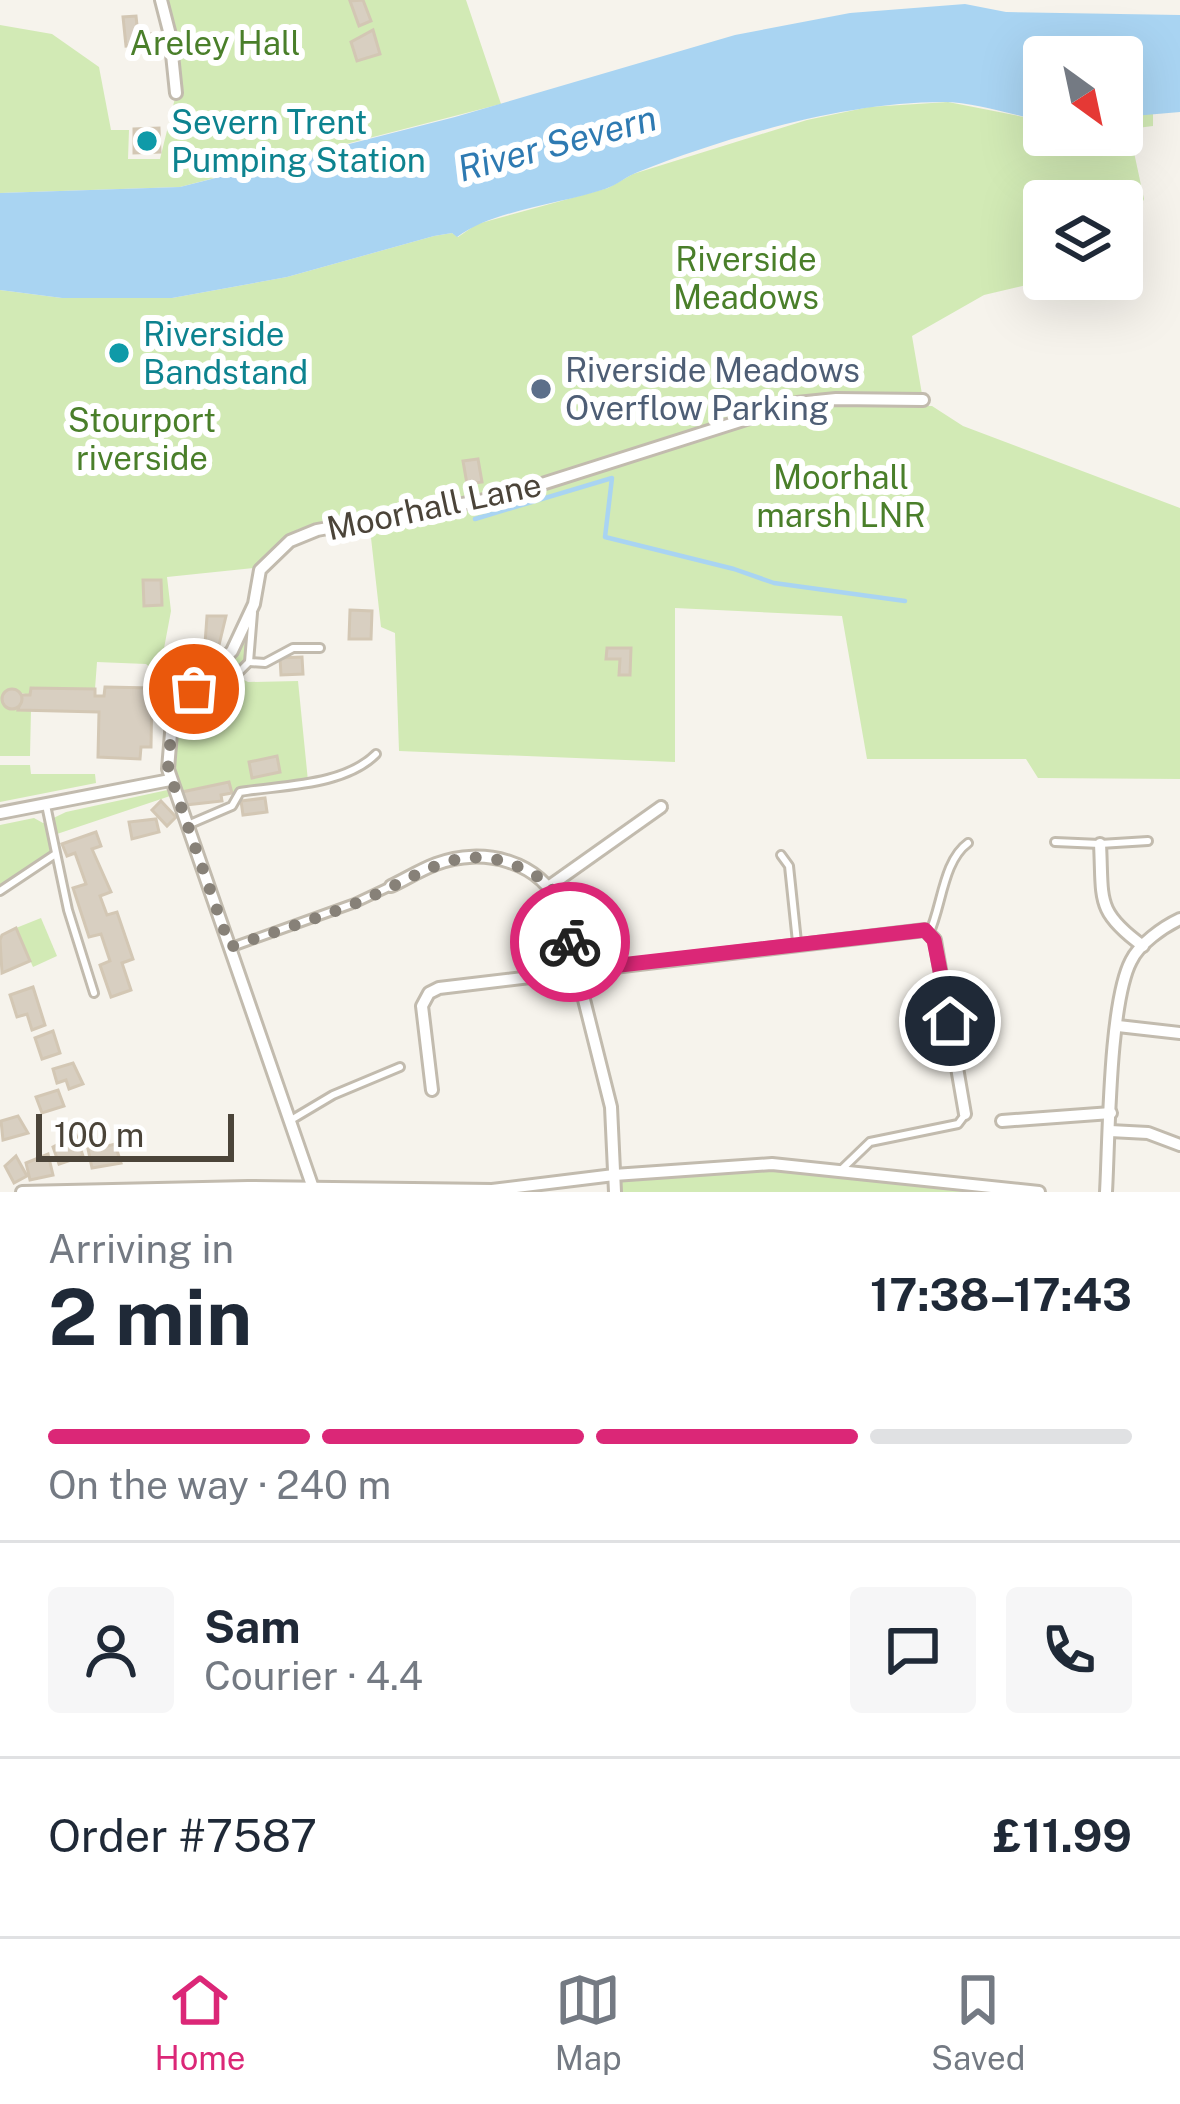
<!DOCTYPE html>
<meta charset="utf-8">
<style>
:root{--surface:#fff;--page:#f6f6f7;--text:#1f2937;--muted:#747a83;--line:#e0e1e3;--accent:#db2777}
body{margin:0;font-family:"Public Sans",sans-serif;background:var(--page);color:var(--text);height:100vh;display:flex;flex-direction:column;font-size:45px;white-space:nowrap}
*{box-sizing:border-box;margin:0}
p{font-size:39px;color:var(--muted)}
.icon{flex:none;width:66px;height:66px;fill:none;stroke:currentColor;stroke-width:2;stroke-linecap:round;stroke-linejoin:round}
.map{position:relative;height:1192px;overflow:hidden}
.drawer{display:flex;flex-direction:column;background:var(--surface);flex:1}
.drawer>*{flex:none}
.needle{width:78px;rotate:147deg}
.controls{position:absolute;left:1023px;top:36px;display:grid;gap:24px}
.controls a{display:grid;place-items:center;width:120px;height:120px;border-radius:12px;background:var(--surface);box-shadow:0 12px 48px #0002;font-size:60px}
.scale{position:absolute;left:36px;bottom:30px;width:198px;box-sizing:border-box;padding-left:12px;border:6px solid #4b4439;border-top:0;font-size:33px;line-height:42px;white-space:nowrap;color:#4b4439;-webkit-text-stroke:9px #fff;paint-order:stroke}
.pin{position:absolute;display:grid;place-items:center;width:102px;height:102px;color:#fff;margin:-51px;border:6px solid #fff;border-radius:50%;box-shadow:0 3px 12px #0007}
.courier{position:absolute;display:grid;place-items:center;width:120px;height:120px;margin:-60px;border:9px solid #db2777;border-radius:50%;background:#fff;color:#222;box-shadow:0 3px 15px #0007}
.head em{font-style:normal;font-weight:700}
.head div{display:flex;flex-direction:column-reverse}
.head{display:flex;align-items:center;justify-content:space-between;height:204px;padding:0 48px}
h1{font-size:78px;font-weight:700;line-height:90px}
.bar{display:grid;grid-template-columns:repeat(4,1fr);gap:18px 12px;align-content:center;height:144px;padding:0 48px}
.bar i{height:15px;border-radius:9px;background:var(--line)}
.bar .on{background:var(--accent)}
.bar p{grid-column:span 4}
.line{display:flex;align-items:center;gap:30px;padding:0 48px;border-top:3px solid var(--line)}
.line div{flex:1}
.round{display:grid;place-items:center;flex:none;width:126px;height:126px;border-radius:12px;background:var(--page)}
.tabs{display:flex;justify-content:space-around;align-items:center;height:168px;border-top:3px solid var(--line);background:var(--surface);font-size:33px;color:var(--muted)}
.tabs a{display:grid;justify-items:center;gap:6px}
.tabs .on{color:var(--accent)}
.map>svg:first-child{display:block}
</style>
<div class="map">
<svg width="1180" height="1192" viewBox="0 0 1180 1192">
<rect width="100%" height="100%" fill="#f6f3ec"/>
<g fill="#d2eab5">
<path d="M161 0H466L501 104 180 187 0 193V25L52 34 99 67 111 130H129L128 159H160L176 94Z"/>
<path d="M948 102 1034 119 1044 118V135H1122V117L1153 113V126L1129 129 1144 199 1122 246V201H1044V279H1052L984 295 912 336 923 400 843 404 932 406 963 426 1180 508V779L1038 778 1026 759H867L842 616 675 608V762L399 751 395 633 381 627 369 520 298 529 263 567 167 577 171 611 159 675 146 664 97 662 95 689 32 688 30 695 8 690 2 697 4 706 31 710 30 756H0V290L62 298H172L287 277 434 236 452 233 458 237 477 224 608 188 633 174 807 120 869 107Z"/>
<path d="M254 604 249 662 232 674 248 682 298 681 308 781 232 793 228 782 182 792 51 836 54 855 0 891V825L34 818 43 823 66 812 172 789 171 717 222 663Z"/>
<path d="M0 765H30L31 774H95L96 783 0 802Z"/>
<path d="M41 918 57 956 33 967 16 928Z"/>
<path d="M772 1164 1039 1192H615L614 1175Z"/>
</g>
<path fill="#a9d4f2" d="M965 4 1006 12 1180 15V112L1122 117V57H1044V118L1034 119C1005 113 973 102 943 102 845 102 730 136 638 172 627 176 617 185 605 189 561 204 493 210 457 237L452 233 434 236 287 277 172 298H62L0 290V193L180 187 455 117 735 35 850 13Z"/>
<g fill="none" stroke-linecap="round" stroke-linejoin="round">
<path stroke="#a9d4f2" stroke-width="4.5" d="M475 519 612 478 605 537 734 569 774 583 905 601"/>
</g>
<g fill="#d8cfc1" stroke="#d3c7b4" stroke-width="3">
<path d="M363 0 371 21 359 26 350 1Z"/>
<path d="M136 16 138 35 159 33 161 47 136 50V45L126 46 123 17Z"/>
<path d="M373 30 380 54 357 61 351 42Z"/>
<path d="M159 128 160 152 134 153V129Z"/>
<circle cx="119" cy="354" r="9"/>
<path d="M478 459 482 482 467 484 463 461Z"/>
<path d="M143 580H161L162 605 144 606Z"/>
<path d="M350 610 372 611 371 639H349Z"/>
<path d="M207 616H226L219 645 205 644Z"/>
<path d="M607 648H631L630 675H619L620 659H606Z"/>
<path d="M191 654V678L174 680 172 667H166L164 658Z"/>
<path d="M302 657 303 674 281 675 280 658Z"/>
<path d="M105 687 152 688 151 747H141L140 759 98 757 99 712 18 710 22 695H30L31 688 95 689V696H104Z"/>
<circle cx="12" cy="699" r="10"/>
<path d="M277 756 280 772 252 778 249 762Z"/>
<path d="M229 782 232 793 221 795 222 801 185 805 182 792Z"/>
<path d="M265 798 267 812 243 815 241 801Z"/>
<path d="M161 801 176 817 167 826 152 810Z"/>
<path d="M156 819 159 832 132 839 129 822Z"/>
<path d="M96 832 101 846 92 849 111 892 100 896 107 915 117 912 133 959 122 963 131 990 111 997 100 965 110 961 101 934 89 937 73 888 86 884 75 853 67 856 62 844Z"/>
<path d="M16 928 30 961 2 973 0 940 2 935Z"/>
<path d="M33 987 45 1025 32 1030 27 1014 17 1017 10 995Z"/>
<path d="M53 1031 60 1053 42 1059 35 1038Z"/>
<path d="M73 1063 83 1084 69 1089 66 1080 57 1083 53 1069Z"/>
<path d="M58 1090 64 1106 42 1113 36 1097Z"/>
<path d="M18 1116 28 1133 3 1140 1 1121Z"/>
<path d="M76 1135 83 1156 59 1164 53 1147Z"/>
<path d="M106 1141 108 1146 115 1144 121 1163 92 1168 88 1149Z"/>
<path d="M48 1154 53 1175 30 1180 26 1163Z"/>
<path d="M16 1156 27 1176 14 1183 5 1166Z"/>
</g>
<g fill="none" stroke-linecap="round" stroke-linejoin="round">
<g stroke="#c2bbae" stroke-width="12">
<g id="lane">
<path d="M249 662 265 663 293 648H320"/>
<path d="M208 678 240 671 249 662 253 613"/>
<path d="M46 805 68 910 94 993"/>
<path d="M190 824 232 806 240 792C283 785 344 786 376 754"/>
<path d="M1055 842 1100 844 1148 841"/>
<path d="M781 855 789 866 797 942"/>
<path d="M0 891 54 855"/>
<path d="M929 934C942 906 943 861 968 843"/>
<path d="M232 947 355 903 391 886"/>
<path d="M291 1120 333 1095 400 1067"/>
<path d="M841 1170 870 1142 958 1124 964 1116"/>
</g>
</g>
<g stroke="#c2bbae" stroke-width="16">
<g id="street">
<path d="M161 0 170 35 176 93"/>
<path d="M0 813 170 780"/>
<path d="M1100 844C1103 900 1095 911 1143 946"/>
<path d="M551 885 661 807"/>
<path d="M391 886C406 879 420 870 436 864 483 846 541 861 561 908L611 1107 615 1192"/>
<path d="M1118 1026 1180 1033"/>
<path d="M432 1090 422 1006 429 993 439 988 925 930 935 940 965 1114"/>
<path d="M1002 1121 1111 1113"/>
<path d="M1110 1131 1148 1133 1180 1145"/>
<path d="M313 1188 168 769 173 709 232 651 254 604 260 570 290 541 317 530 501 497 797 403 836 399 923 400"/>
<path d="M22 1192 248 1187 492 1190 614 1175 772 1164 1039 1192"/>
<path d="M1106 1192C1109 1140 1109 1003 1131 961 1139 944 1163 927 1180 919"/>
</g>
</g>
<use href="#lane" stroke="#fff" stroke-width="6"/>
<use href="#street" stroke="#fff" stroke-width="10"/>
</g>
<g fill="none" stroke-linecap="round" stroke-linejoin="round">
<path stroke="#878178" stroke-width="12" stroke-dasharray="0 21.6" d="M194 689 173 710 168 769 230 947C271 933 313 920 354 904 433 872 466 828 551 885L570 942"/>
<path stroke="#db2777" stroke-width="15" d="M570 942 577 970 925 930 934 940 950 1021"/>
</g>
<g fill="#0f9aa8" stroke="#fff" stroke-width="4.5">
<circle cx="147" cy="141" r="12"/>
<circle cx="119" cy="353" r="12"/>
</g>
<circle fill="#5c6f8a" stroke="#fff" stroke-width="4.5" cx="541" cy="389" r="12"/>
<g text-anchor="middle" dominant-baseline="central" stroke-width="12" stroke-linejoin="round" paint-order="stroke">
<g font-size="33" fill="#4a7f2a" stroke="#fff">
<text x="215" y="43">Areley Hall</text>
<text x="746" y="259">Riverside<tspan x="746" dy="38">Meadows</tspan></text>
<text x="142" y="420">Stourport<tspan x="142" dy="38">riverside</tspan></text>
<text x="841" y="477">Moorhall<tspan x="841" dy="38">marsh LNR</tspan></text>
</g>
<g font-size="33" fill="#0d838f" stroke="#fff" text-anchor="start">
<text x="171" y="122">Severn Trent<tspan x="171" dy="38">Pumping Station</tspan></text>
<text x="143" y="334">Riverside<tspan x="143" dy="38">Bandstand</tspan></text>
</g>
<g font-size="33" fill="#4e5e75" stroke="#fff" text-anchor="start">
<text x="565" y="370">Riverside Meadows<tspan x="565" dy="38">Overflow Parking</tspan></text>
</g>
<g font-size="33" fill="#4b4439" stroke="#fff">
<text transform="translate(434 506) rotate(-12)">Moorhall Lane</text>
</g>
<g font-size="36" font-style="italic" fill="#2e7ab2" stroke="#fff">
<text transform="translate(557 143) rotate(-15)">River Severn</text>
</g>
</g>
</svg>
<div class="controls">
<a><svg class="needle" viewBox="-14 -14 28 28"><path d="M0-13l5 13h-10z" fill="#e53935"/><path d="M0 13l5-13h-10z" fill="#747a83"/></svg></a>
<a><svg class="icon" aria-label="layers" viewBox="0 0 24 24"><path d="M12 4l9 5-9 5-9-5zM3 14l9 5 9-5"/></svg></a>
</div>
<div class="scale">100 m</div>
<div class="pin" style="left:194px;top:689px;background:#ea580c"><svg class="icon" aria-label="bag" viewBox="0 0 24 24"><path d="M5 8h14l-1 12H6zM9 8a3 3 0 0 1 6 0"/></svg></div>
<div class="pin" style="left:950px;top:1021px;background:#1f2937"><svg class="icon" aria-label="home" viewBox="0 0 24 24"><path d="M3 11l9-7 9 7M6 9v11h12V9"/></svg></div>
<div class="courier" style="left:570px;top:942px"><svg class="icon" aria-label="bike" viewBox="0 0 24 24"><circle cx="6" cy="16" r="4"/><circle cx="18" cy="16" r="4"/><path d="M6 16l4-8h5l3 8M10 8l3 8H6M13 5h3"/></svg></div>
</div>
<section class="drawer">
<div class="head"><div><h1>2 min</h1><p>Arriving in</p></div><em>17:38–17:43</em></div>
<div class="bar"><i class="on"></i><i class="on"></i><i class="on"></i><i></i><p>On the way · 240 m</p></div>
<div class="line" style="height:216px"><a class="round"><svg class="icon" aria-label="person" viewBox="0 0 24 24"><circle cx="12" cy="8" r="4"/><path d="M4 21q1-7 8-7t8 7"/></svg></a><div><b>Sam</b><p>Courier · 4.4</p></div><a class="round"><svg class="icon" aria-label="chat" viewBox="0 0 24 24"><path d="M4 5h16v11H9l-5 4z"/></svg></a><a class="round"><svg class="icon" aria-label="phone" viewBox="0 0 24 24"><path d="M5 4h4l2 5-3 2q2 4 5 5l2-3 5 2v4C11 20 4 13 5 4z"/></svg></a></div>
<div class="line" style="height:156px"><div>Order #7587</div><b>£11.99</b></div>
</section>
<nav class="tabs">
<a class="on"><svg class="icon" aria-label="home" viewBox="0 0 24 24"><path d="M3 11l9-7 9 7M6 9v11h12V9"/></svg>Home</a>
<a><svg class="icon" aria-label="map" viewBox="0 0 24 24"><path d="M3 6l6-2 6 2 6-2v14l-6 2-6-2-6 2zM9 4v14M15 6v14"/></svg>Map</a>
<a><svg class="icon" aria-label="saved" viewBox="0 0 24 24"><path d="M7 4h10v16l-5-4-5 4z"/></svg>Saved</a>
</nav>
